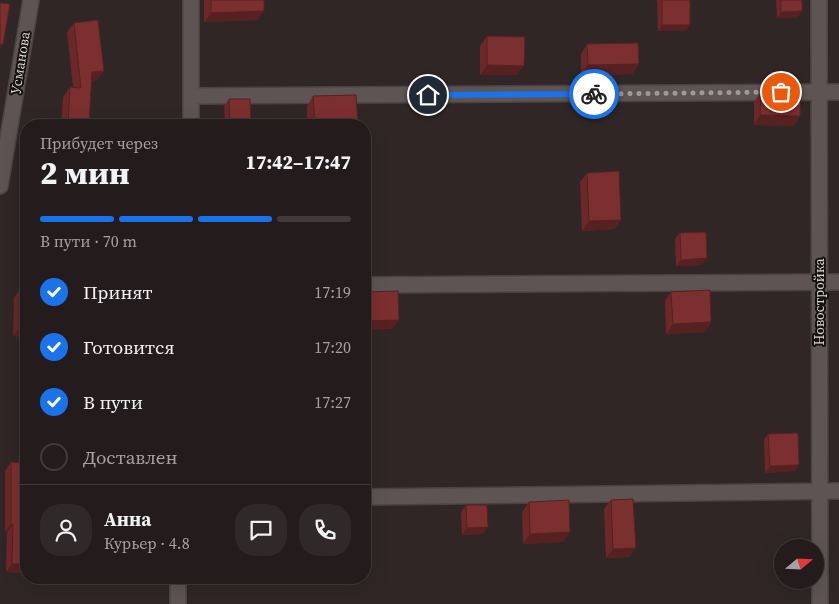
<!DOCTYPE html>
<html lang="ru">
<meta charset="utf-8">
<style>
:root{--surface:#241c1c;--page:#302929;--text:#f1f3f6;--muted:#a3a1a3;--line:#413a3b;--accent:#1a73e8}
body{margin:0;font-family:"Source Serif 4",serif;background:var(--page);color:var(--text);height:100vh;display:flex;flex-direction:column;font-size:19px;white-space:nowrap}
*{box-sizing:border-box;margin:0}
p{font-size:16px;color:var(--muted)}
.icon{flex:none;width:28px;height:28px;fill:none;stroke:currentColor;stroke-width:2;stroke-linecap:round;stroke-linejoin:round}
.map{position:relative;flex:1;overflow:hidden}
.drawer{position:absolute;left:20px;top:119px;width:351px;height:465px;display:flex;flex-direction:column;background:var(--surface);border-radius:20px;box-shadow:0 5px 20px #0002,0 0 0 1px var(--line)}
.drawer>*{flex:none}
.needle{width:32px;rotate:71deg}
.tools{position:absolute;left:774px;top:539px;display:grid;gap:10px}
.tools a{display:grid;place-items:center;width:50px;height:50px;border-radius:50%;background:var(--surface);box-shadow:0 5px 20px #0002,0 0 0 1px var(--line);font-size:25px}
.pin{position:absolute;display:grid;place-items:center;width:42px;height:42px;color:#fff;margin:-21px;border:2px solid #fff;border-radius:50%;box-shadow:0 1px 5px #0007}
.courier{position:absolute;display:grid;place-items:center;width:50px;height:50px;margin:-25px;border:4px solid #1a73e8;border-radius:50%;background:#fff;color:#222;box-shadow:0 1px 6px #0007}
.summary em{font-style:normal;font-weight:800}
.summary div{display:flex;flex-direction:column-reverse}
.summary{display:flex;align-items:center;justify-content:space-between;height:85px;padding:0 20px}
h1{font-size:32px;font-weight:800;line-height:38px}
.bar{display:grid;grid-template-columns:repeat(4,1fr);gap:8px 5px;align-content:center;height:60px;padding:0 20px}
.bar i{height:6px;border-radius:4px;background:var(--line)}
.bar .active{background:var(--accent)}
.bar p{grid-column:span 4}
.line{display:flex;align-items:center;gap:12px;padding:0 20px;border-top:1px solid var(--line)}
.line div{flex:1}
.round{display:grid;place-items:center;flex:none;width:52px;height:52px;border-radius:20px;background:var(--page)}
ol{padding:0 20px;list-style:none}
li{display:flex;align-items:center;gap:15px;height:55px}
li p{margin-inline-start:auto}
li .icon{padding:5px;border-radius:50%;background:var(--accent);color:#fff;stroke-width:4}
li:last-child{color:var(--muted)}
li i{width:28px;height:28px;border:2px solid var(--line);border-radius:50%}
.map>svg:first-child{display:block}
</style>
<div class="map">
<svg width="839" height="604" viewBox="0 0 839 604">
<rect width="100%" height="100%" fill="#302626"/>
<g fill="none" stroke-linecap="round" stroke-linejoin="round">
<g stroke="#4b4343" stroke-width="18">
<g id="minor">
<path d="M191 0V125"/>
<path d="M819 0 820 604"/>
<path d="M192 96 839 92"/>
<path d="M0 186 31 0"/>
<path d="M365 285 839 282"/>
<path d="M365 497 839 491"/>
<path d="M178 604V578"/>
</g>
</g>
<use href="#minor" stroke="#5e5453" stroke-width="15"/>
</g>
<g fill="#6b2828">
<path d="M204 0H264L258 20 204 22Z"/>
<path d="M657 0H690V25L686 31H658Z"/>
<path d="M776 0H802V11L797 18H777Z"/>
<path d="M74 23 104 71 97 80 91 81 89 125H61L63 97 70 87H73L67 32Z"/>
<path d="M487 36 517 75H480V46Z"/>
<path d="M587 44 639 64 632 74 581 75V54Z"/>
<path d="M761 92 800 116 794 126 754 125V102Z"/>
<path d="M313 96 358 124 307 125V106Z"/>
<path d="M229 99 251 125H225L224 106Z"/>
<path d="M587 173 621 220 614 229 582 231 580 182Z"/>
<path d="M680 233 702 265 676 266 675 239Z"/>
<path d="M18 292 26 337 13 336 14 298Z"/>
<path d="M671 292 711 322 705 332 666 334 665 301Z"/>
<path d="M768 434 795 471 765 473 764 440Z"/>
<path d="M11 462 24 541H26V573L6 572 7 532H5V471Z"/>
<path d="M611 500 629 557 606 558 604 509Z"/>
<path d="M529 502 570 532 563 542 523 544 522 512Z"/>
<path d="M466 505 483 534 462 535 461 512Z"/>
</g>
<g fill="#572121">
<path d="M264 11 258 20 204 22 211 13Z"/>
<path d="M802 11 797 18H777L781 12Z"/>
<path d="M662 25H690L686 31H658Z"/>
<path d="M639 64 632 74 581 75 588 65Z"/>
<path d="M487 65 524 66 517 75H480Z"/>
<path d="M104 71 97 80 85 82 92 72Z"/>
<path d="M760 115 800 116 794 126 754 125Z"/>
<path d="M621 220 614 229 582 231 589 221Z"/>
<path d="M707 258 702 265 676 266 681 260Z"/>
<path d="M399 320 392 329 365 330V321Z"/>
<path d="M711 322 705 332 666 334 673 324Z"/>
<path d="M18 330H26V337L13 336Z"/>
<path d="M799 465 795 471 765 473 770 466Z"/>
<path d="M11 524H13L7 532H5Z"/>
<path d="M488 527 483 534 462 535 467 528Z"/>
<path d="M570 532 563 542 523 544 530 534Z"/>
<path d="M636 548 629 557 606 558 613 549Z"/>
<path d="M12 564H26V573L6 572Z"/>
</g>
<g fill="#7c2f2f" stroke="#572121">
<path d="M211 0H264V11L211 13Z"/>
<rect x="662" y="0" width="28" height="25"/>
<path d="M781 0H802V11L781 12Z"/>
<path d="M0 3 10 4 3 45 1 44 0 49Z"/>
<path d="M98 20 104 71 92 72 89 125H68L70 87 81 88 74 23Z"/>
<path d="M487 36 525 37 524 66 487 65Z"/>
<path d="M638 43 639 64 588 65 587 44Z"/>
<path d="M761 92H801L800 116 760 115Z"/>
<path d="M356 95 358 124 315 125 313 96Z"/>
<path d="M229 99H250L251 125H230Z"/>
<path d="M619 171 621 220 589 221 587 173Z"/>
<path d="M706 232 707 258 681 260 680 233Z"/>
<path d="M710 290 711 322 673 324 671 292Z"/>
<path d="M398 291 399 320 365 321V292Z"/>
<rect x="18" y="292" width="8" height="38"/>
<path d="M798 433 799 465 770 466 768 434Z"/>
<path d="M11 462 24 463V541H26V564H12L13 524H11Z"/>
<path d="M633 499 636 548 613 549 611 500Z"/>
<path d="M569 500 570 532 530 534 529 502Z"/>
<path d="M466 505H487L488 527 467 528Z"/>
</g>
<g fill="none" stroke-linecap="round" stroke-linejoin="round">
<path stroke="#a09998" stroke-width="5" stroke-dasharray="0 9" d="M594 94 781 92"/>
<path stroke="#1a73e8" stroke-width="6" d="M428 95 594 94"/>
</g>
<g text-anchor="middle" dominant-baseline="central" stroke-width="4" stroke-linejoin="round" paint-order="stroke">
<g font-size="14" fill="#ddd7d6" stroke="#151110">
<text transform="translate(20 63) rotate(-81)">Усманова</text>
<text transform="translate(819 302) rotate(-90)">Новостройка</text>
</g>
</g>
</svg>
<div class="tools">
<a><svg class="needle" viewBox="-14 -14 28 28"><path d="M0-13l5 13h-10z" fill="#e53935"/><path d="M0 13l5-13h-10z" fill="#a3a1a3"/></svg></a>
</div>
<div class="pin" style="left:781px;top:92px;background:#ea580c"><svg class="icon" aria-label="bag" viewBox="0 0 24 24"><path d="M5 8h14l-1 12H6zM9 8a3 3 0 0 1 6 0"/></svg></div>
<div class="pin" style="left:428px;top:95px;background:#1f2937"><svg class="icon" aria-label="home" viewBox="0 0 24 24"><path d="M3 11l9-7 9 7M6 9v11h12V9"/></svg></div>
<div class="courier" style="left:594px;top:94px"><svg class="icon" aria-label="bike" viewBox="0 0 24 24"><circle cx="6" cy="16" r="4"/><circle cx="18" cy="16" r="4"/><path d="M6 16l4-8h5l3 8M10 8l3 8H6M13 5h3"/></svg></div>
<section class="drawer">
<div class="summary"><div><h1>2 мин</h1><p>Прибудет через</p></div><em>17:42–17:47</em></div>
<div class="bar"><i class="active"></i><i class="active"></i><i class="active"></i><i></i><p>В пути · 70 m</p></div>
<ol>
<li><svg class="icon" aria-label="check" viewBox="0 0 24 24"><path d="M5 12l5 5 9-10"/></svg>Принят<p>17:19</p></li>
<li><svg class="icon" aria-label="check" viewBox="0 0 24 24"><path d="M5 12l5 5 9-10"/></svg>Готовится<p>17:20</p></li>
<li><svg class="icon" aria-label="check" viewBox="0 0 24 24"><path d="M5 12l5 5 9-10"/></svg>В пути<p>17:27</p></li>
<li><i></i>Доставлен</li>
</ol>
<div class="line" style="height:90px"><a class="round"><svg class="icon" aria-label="person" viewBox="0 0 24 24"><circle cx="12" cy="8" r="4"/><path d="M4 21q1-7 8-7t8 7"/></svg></a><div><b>Анна</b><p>Курьер · 4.8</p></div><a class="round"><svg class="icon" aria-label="chat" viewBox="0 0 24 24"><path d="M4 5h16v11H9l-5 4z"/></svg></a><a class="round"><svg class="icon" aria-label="phone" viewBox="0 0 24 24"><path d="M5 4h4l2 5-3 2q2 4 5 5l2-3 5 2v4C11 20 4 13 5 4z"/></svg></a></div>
</section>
</div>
